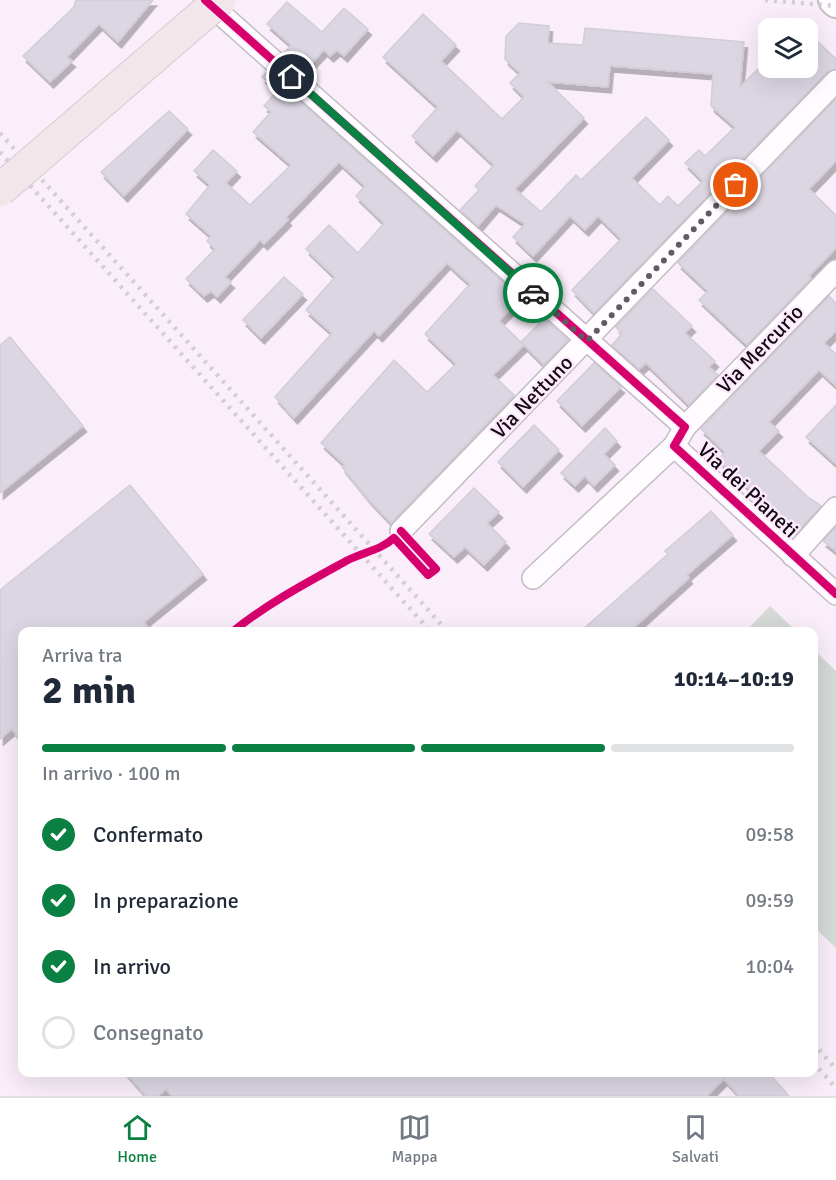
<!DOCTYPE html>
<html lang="it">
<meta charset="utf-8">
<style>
:root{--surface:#fff;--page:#f6f6f7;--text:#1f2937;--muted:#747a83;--line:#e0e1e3;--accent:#0b8043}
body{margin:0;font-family:Signika,sans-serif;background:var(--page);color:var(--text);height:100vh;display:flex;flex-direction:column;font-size:22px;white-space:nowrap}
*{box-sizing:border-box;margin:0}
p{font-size:20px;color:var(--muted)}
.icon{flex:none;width:33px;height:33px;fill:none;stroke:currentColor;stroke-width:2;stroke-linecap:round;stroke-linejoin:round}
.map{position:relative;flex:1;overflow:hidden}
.side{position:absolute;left:18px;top:627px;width:800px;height:450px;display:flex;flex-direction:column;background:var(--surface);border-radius:12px;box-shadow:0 6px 24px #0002}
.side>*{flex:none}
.buttons{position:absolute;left:758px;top:18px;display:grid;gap:12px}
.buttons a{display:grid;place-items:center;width:60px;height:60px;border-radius:12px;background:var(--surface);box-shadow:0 6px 24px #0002;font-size:30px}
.pin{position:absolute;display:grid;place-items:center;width:51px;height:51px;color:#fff;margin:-26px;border:3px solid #fff;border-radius:50%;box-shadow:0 2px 6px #0007}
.courier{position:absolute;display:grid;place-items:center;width:60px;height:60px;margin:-30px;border:4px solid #0b8043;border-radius:50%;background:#fff;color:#222;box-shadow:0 2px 8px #0007}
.summary em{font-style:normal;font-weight:700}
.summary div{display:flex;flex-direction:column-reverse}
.summary{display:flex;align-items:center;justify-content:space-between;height:102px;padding:0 24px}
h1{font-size:39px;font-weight:700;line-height:45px}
.bar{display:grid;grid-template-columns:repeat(4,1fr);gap:9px 6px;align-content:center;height:72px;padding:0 24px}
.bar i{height:8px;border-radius:4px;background:var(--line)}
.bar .on{background:var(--accent)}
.bar p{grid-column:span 4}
ol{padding:0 24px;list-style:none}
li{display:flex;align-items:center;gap:18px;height:66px}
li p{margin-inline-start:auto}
li .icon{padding:6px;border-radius:50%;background:var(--accent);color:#fff;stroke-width:4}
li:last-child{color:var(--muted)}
li i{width:33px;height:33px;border:3px solid var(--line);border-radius:50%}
.tabs{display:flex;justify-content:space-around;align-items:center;height:84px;border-top:2px solid var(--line);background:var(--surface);font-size:16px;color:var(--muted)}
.tabs a{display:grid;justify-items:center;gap:3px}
.tabs .on{color:var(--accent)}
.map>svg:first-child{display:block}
</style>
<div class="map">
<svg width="836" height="1096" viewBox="0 0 836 1096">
<defs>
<filter id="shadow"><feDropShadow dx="3.5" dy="6" stdDeviation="0" flood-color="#0004"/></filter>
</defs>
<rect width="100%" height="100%" fill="#f9eef9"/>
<g fill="#d6dad6">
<path d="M770 606 796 631H746Z"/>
<path d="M813 649 836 671V948L813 926Z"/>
</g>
<g fill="#dbd6e2" stroke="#d2cdd7" stroke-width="1.5" fill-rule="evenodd" filter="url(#shadow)">
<path d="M76 0H153L118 42 99 24 67 57 72 61 50 82 23 56 74 7Z"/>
<path d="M287 2 322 32 344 8 368 29 344 56 337 50 330 56 324 50 304 71 284 53 291 45 267 24Z"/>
<path d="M423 14 456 45 441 61 502 119 524 97 510 83 520 73 505 59 506 36 519 23 549 26 548 43 583 45 585 28 744 42 740 87 759 68H807V51L817 41 836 59V69L827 72 594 313 572 290 621 239 598 216 585 230 570 216 533 256 513 237 525 224 496 205 478 226 460 210 479 190 475 186 494 165 457 130 433 156 412 136 438 107 383 57ZM610 66 713 74 711 106 735 127 705 156 699 150 685 163 703 181 678 206 668 196 660 205 632 178 669 140 646 117 581 180 576 175 541 212 515 189 584 118 548 82 608 87Z"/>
<path d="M267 72 521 298 499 321 524 345 493 375 514 395 391 523 369 500 342 467 345 465 321 443 394 360 427 392 456 364 425 334 470 284 447 263 379 336 374 331 294 418 275 397 332 333 306 310 335 277 306 249 329 225 358 253 384 223 356 196 365 186 339 162 286 217 288 220 264 244 260 240 225 277 231 282 217 297 211 291 204 296 186 279 215 249 207 241 211 236 186 214 210 185 194 171 213 150 237 171 226 183 250 205 291 165 253 132 271 112 264 106 278 90 262 77Z"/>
<path d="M836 99V161L809 189 836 215V248L809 276 811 278 747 345 699 300 708 291 678 263Z"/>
<path d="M169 111 188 129 124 196 101 172Z"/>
<path d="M284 277 303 294 261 338 243 320Z"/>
<path d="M653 289 692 326 685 333 715 361 709 367 718 375 689 405 646 363 639 369 612 345 622 334 616 327Z"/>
<path d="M829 296 836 303V331L824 343 836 354V386L819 370 769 422 779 431 759 451 808 497 821 506 797 532 718 460 725 452 701 429Z"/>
<path d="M544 319 568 340 544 365 521 342Z"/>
<path d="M10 337 83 426 0 493V345Z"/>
<path d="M594 363 621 387 582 426 557 401Z"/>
<path d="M836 405V464L806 437Z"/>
<path d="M534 425 559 450 523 487 498 462Z"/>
<path d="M605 428 617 441 604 454 615 465 594 486 585 476 575 486 561 473Z"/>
<path d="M130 485 203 574 144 622 151 632H22V743L12 729 0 739V590Z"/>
<path d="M474 488 499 512 487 523 506 542 484 565 465 547 454 557 429 534Z"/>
<path d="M711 511 733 535 687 575 689 578 629 632H580L668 554 665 551Z"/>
<path d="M836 527V551L823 541Z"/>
<path d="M125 1072H768L789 1096H739L724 1079 707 1096H172L166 1089 158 1096H146Z"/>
</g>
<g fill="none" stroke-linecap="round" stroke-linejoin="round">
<g stroke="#c5bcc5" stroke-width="24">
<g id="minor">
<path d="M205 0 685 427 674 446 836 594"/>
<path d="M685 427 836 271"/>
<path d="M401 531 836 81"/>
<path d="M793 556 836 508"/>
<path d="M533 578 674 446"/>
</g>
</g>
<g stroke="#c5bcc5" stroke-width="32">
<path id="secondary" d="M833 0 836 3"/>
</g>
<use href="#minor" stroke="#fefcfe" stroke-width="21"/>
<use href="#secondary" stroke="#fefcfe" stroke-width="28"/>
<g stroke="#d2cfd2" stroke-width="4.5" stroke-dasharray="3 6" stroke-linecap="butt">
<path d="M765 0 836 6"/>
<path d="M0 133 448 632"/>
<path d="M0 152 431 632"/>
<path d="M813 1043 836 1069"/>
<path d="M813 1062 836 1088"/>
</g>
<g stroke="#d2ccd2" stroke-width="34" stroke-linecap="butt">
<path id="primary-bridge" d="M0 190 220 0"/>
</g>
<use href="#primary-bridge" stroke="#f2e6eb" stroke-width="32"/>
<g stroke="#fee9fd" stroke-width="11">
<g id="cycleway">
<path d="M205 0 685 427 674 446 836 594"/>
<path d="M232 632C268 603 308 582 348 560 364 552 381 550 394 538L428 575 436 569 401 531"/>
</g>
</g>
<use href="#cycleway" stroke="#d6006c" stroke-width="8"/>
</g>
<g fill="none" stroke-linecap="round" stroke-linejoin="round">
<path stroke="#625a62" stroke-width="6" stroke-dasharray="0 10.8" d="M533 293 587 341 736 185"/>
<path stroke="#0b8043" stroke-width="8" d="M292 77 533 293"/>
</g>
<g text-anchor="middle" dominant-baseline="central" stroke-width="5" stroke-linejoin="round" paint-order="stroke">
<g font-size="21" fill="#110a10" stroke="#fee9fd">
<text transform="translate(760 349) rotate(-46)">Via Mercurio</text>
<text transform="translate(532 397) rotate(-46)">Via Nettuno</text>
<text transform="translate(748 490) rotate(43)">Via dei Pianeti</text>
</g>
</g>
</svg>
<div class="buttons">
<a><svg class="icon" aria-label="layers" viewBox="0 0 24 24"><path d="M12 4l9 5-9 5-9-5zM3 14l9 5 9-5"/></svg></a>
</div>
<div class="pin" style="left:736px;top:185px;background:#ea580c"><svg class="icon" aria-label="bag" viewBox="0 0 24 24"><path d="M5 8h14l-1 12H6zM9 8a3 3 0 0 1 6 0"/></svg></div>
<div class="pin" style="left:292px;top:77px;background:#1f2937"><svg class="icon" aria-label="home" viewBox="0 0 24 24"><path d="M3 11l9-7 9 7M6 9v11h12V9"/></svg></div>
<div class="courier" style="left:533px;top:293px"><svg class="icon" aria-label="car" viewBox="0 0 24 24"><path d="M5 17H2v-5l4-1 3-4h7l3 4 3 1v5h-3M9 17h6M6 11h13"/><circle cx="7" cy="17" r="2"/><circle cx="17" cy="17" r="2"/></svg></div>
<section class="side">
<div class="summary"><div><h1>2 min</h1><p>Arriva tra</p></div><em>10:14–10:19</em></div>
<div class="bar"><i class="on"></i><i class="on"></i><i class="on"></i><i></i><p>In arrivo · 100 m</p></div>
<ol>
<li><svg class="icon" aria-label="check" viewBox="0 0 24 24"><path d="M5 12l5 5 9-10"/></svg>Confermato<p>09:58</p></li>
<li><svg class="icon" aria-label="check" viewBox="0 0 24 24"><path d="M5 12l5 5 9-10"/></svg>In preparazione<p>09:59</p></li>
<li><svg class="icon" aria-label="check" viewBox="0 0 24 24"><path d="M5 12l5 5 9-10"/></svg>In arrivo<p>10:04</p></li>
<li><i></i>Consegnato</li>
</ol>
</section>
</div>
<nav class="tabs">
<a class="on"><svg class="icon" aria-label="home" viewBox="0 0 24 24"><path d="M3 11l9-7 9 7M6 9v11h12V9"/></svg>Home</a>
<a><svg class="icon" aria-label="map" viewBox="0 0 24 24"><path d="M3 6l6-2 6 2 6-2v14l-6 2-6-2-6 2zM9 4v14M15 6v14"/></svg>Mappa</a>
<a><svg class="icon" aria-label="saved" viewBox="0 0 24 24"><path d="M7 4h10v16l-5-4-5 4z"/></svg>Salvati</a>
</nav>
